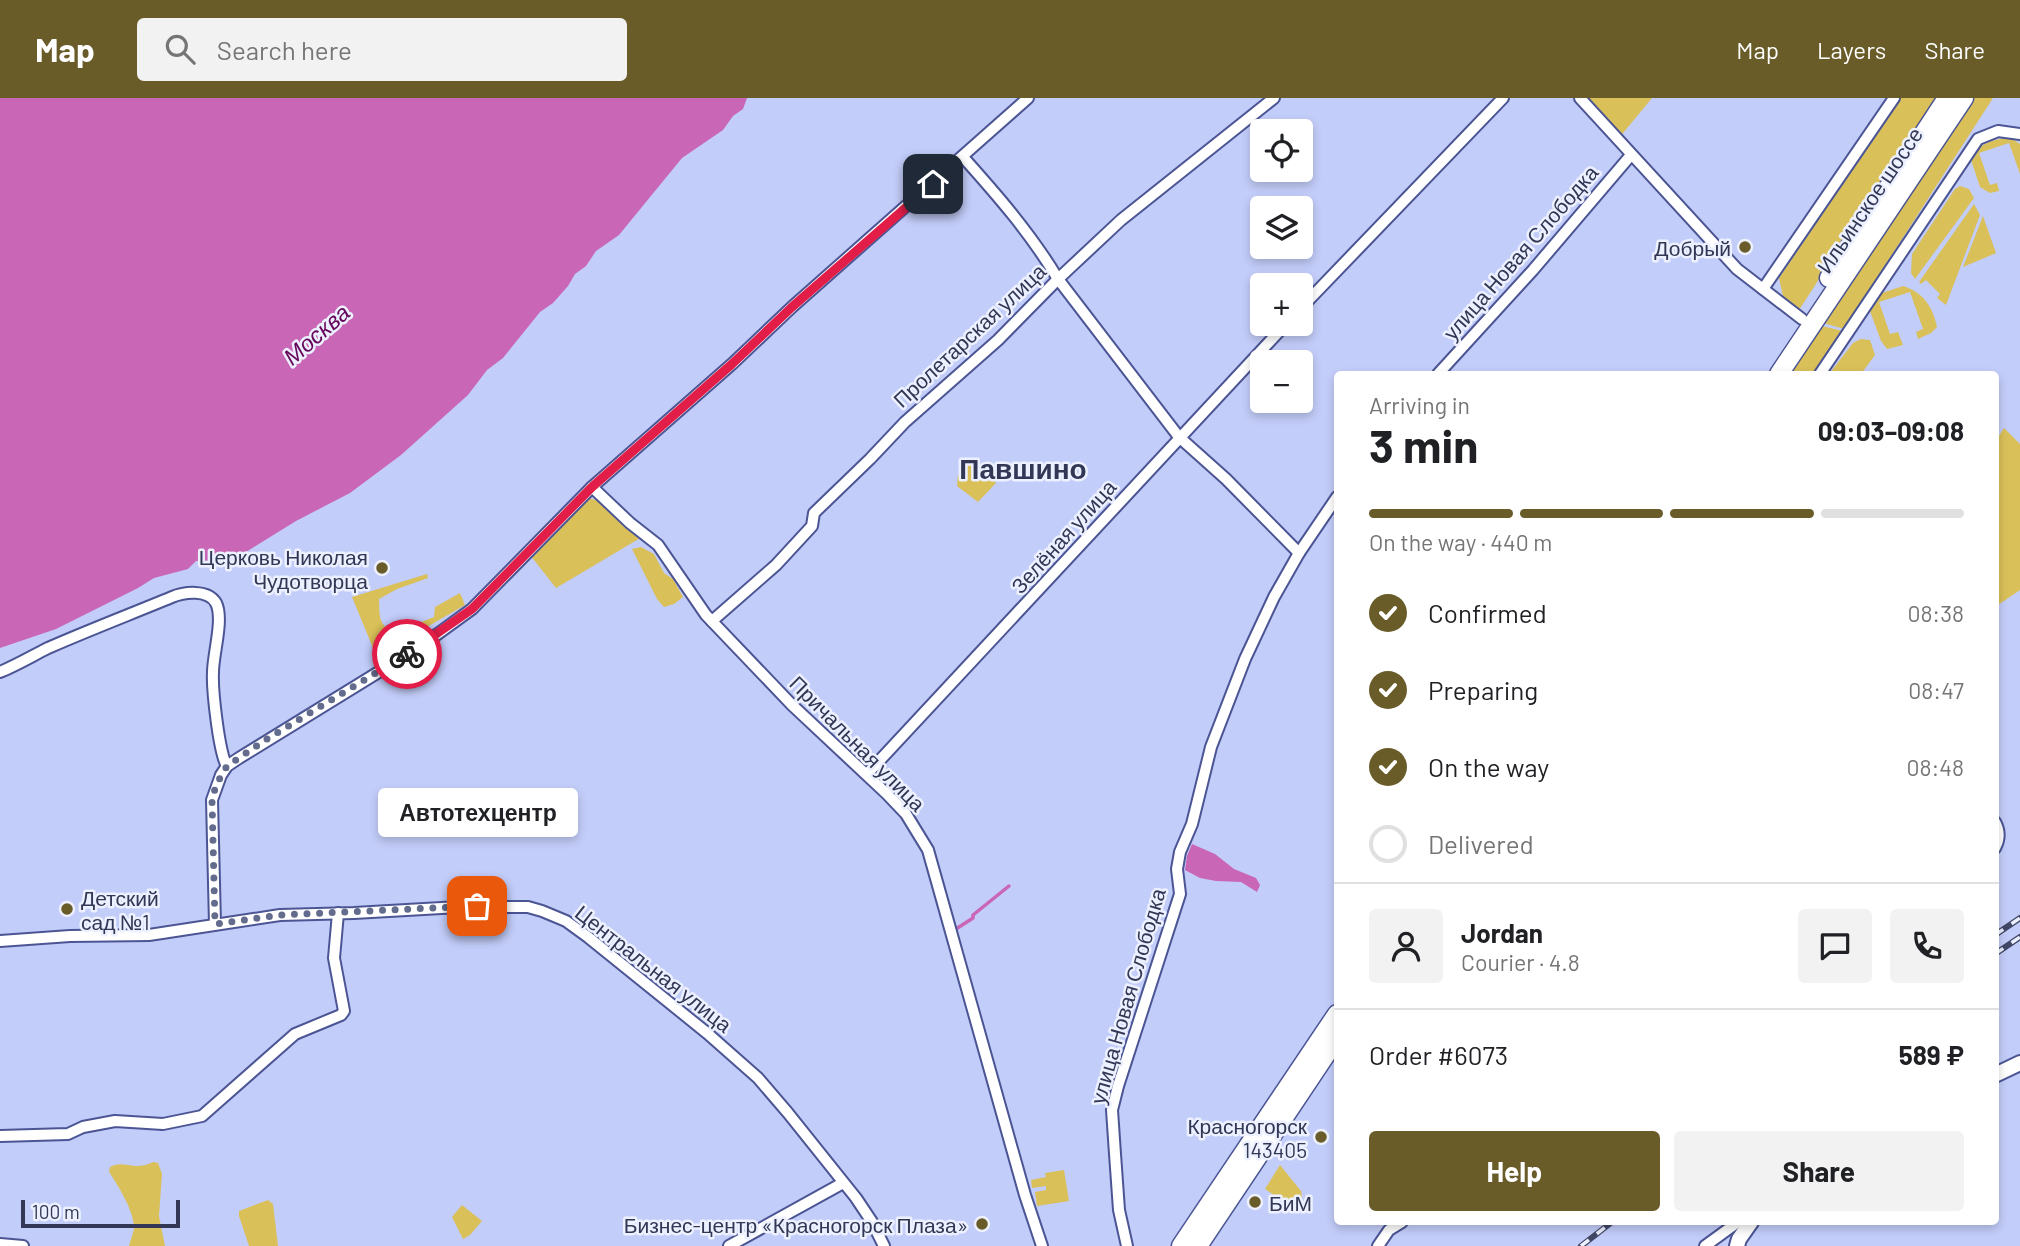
<!DOCTYPE html>
<meta charset="utf-8">
<style>
:root{--surface:#fff;--page:#f2f2f2;--text:#202124;--muted:#757577;--line:#e0e0e0;--accent:#695c29}
body{margin:0;font-family:Barlow,sans-serif;background:var(--page);color:var(--text);height:100vh;display:flex;flex-direction:column;font-size:26px;white-space:nowrap}
*{box-sizing:border-box;margin:0}
p{font-size:23px;color:var(--muted)}
.icon{flex:none;width:38px;height:38px;fill:none;stroke:currentColor;stroke-width:2;stroke-linecap:round;stroke-linejoin:round}
.map{position:relative;flex:1;overflow:hidden}
.sheet{position:absolute;left:1334px;top:273px;width:665px;height:854px;display:flex;flex-direction:column;background:var(--surface);border-radius:7px;box-shadow:0 4px 10px #0003}
.sheet>*{flex:none}
.tools{position:absolute;left:1250px;top:21px;display:grid;gap:14px}
.tools a{display:grid;place-items:center;width:63px;height:63px;border-radius:7px;background:var(--surface);box-shadow:0 4px 10px #0003;font-size:35px}
.scale{position:absolute;left:21px;bottom:18px;width:159px;box-sizing:border-box;padding-left:7px;border:4px solid #313754;border-top:0;font-size:19px;line-height:24px;white-space:nowrap;color:#313754;-webkit-text-stroke:5px #ecf0ff;paint-order:stroke}
.pin{position:absolute;display:grid;place-items:center;width:60px;height:60px;color:#fff;margin:-30px;border-radius:14px;box-shadow:0 4px 10px #0006}
.courier{position:absolute;display:grid;place-items:center;width:70px;height:70px;margin:-35px;border:5px solid #e11d48;border-radius:50%;background:#fff;color:#222;box-shadow:0 2px 9px #0007}
.bubble{position:absolute;height:49px;border-radius:7px;background:var(--surface);box-shadow:0 4px 10px #0003;font-size:23px;font-weight:700;line-height:49px;text-align:center}
.headline em{font-style:normal;font-weight:700}
.headline div{display:flex;flex-direction:column-reverse}
.headline{display:flex;align-items:center;justify-content:space-between;height:119px;padding:0 35px}
h1{font-size:46px;font-weight:700;line-height:52px}
.bar{display:grid;grid-template-columns:repeat(4,1fr);gap:10px 7px;align-content:center;height:84px;padding:0 35px}
.bar i{height:9px;border-radius:5px;background:var(--line)}
.bar .on{background:var(--accent)}
.bar p{grid-column:span 4}
.line{display:flex;align-items:center;gap:18px;padding:0 35px;border-top:2px solid var(--line)}
.line div{flex:1}
.round{display:grid;place-items:center;flex:none;width:74px;height:74px;border-radius:7px;background:var(--page)}
ol{padding:0 35px;list-style:none}
li{display:flex;align-items:center;gap:21px;height:77px}
li p{margin-inline-start:auto}
li .icon{padding:7px;border-radius:50%;background:var(--accent);color:#fff;stroke-width:4}
li:last-child{color:var(--muted)}
li i{width:38px;height:38px;border:4px solid var(--line);border-radius:50%}
.button{display:flex;gap:14px;margin-top:auto;padding:14px 35px}
.button a{flex:1;height:80px;border-radius:7px;background:var(--accent);color:#fff;font-size:28px;font-weight:700;line-height:80px;text-align:center}
.button a+a{background:var(--page);color:var(--text)}
header{display:flex;align-items:center;gap:42px;box-sizing:border-box;height:98px;padding:0 35px;background:var(--accent);color:#fff}
header strong{font-size:33px}
nav{display:flex;gap:38px;margin-inline-start:auto;font-size:24px}
.search{width:490px;height:63px;background:var(--page);display:flex;align-items:center;gap:18px;box-sizing:border-box;padding:0 24px;border-radius:7px;color:var(--muted);font-size:26px}
.map>svg:first-child{display:block}
</style>
<header>
<strong>Map</strong>
<div class="search"><svg class="icon" aria-label="search" viewBox="0 0 24 24"><circle cx="10" cy="10" r="6"/><path d="M15 15l6 6"/></svg>Search here</div>
<nav><a>Map</a><a>Layers</a><a>Share</a></nav>
</header>
<div class="map">
<svg width="2020" height="1148" viewBox="0 0 2020 1148">
<rect width="100%" height="100%" fill="#c3cdf9"/>
<g fill="#dac059">
<path d="M1584 0H1652L1619 40Z"/>
<path d="M1901 0H1937L1799 212 1784 203 1779 180Z"/>
<path d="M1974 0H1993L1844 231 1823 225Z"/>
<path d="M2005 40 2014 42 2020 46V76L2009 45 1979 55 1990 87 1997 85 1999 93 1990 95 1980 89 1970 59C1980 47 1989 42 2005 40Z"/>
<path d="M1960 88 1969 91 1974 100 1915 181 1911 175 1912 156 1955 91Z"/>
<path d="M1974 106 1980 117 1946 207 1937 200 1940 196 1926 182 1921 186 1919 184Z"/>
<path d="M1983 118 1996 155 1963 169Z"/>
<path d="M1903 188C1923 194 1933 209 1937 229L1931 235 1918 241 1916 234 1923 231 1910 194 1879 204 1890 236 1898 234 1903 247 1887 251 1881 243 1870 213 1882 195Z"/>
<path d="M1822 228 1843 233 1814 276H1789Z"/>
<path d="M1861 241 1870 242 1875 257 1861 276H1829L1853 245Z"/>
<path d="M2004 330 2020 346V492L1995 509V344Z"/>
<path d="M973 363 996 385 978 404 957 388 958 378Z"/>
<path d="M589 400 602 404 642 439 556 490 530 457Z"/>
<path d="M641 449 654 456 664 475 673 481 683 499 674 506 664 509 657 501 632 451Z"/>
<path d="M427 476 428 480 397 491 379 501C380 515 377 525 392 534L382 546 373 550 352 499Z"/>
<path d="M460 495 465 507 408 540 406 530 434 519 435 509Z"/>
<path d="M153 1064 158 1065 162 1076 159 1118 165 1148H129C130 1143 133 1136 134 1131 135 1115 118 1087 109 1074L110 1069C124 1061 133 1074 153 1064Z"/>
<path d="M1280 1067 1301 1093 1302 1099 1294 1111 1265 1091Z"/>
<path d="M1064 1072 1069 1103 1037 1108 1035 1094 1046 1092V1088L1032 1090 1031 1082 1046 1079 1045 1075Z"/>
<path d="M268 1102 273 1106 278 1148H249L239 1118V1113Z"/>
<path d="M462 1107 482 1123 470 1137 463 1141 452 1119Z"/>
</g>
<g fill="#c966b6">
<path d="M0 0H747L743 11 733 18 723 32 682 60 619 137 596 153 586 168 575 176 568 188 553 205 540 214 503 260 487 272 468 297 401 357 350 395 296 423 241 457 220 462 196 463 188 471 154 480 138 490 56 531 0 550Z"/>
<path d="M1192 746 1215 756 1234 771 1256 780 1260 787 1257 794 1241 784 1216 783 1200 780 1185 772 1187 758Z"/>
</g>
<g fill="none" stroke-linecap="round" stroke-linejoin="round">
<path stroke="#c966b6" stroke-width="3.5" d="M956 831 973 820V817L1009 788"/>
<g stroke="#4b5594" stroke-width="14">
<g id="minor">
<path d="M1580 0 1737 171 1802 221"/>
<path d="M963 59C998 98 1031 136 1058 181L1179 339 1226 381 1299 455"/>
<path d="M1763 191 1894 0"/>
<path d="M1300 211 1503 0"/>
<path d="M1438 276 1533 172 1631 57"/>
<path d="M1820 276 1978 41 1998 33 2020 36"/>
<path d="M592 389 630 425 658 447 706 517 792 607 887 696 906 716 928 752 1025 1097 1042 1148"/>
<path d="M712 523 776 467 812 428 814 415 870 361 905 324 998 242 1058 181 1121 122 1274 0"/>
<path d="M0 574C17 567 32 558 48 550 89 532 131 516 172 499 184 494 208 491 216 505 224 521 213 556 213 574 212 592 219 655 227 668"/>
<path d="M867 676 1286 226"/>
<path d="M1995 724C2000 733 2000 741 1995 750"/>
<path d="M215 826 212 702 221 677 227 668 239 660 421 548 472 511 592 389 732 266 792 209 1028 0"/>
<path d="M0 843 70 838 149 837 280 817 354 815 459 809H528L542 813 566 823 588 839 707 935 758 980 788 1015 856 1100 872 1124 884 1148"/>
<path d="M0 1038 68 1036 83 1029 115 1023 163 1026 202 1018 295 936 341 917 344 913 334 860 338 815"/>
<path d="M0 1146 23 1148"/>
<path d="M729 1148 843 1085"/>
<path d="M1127 1148 1119 1112 1115 1056 1112 1012 1118 988 1180 796 1177 771 1180 754 1192 726 1211 649 1245 561 1274 499 1299 455 1337 399"/>
<path d="M1378 1148 1389 1132 1402 1124"/>
<path d="M1705 1148 1738 1124"/>
</g>
</g>
<g stroke="#4b5594" stroke-width="18">
<g id="tertiary">
<path d="M1995 977 2020 965"/>
<path d="M1737 1148 1739 1141 1751 1124"/>
</g>
</g>
<g stroke="#4b5594" stroke-width="21">
<g id="primary">
<path d="M1829 180 1947 0"/>
<path d="M1779 276 1964 0"/>
<path d="M1181 1148 1337 916"/>
<path d="M1198 1148 1337 940"/>
</g>
</g>
<use href="#minor" stroke="#fff" stroke-width="10"/>
<use href="#tertiary" stroke="#fff" stroke-width="14"/>
<use href="#primary" stroke="#fff" stroke-width="18"/>
<g stroke="#414866" stroke-width="6">
<g id="rail">
<path d="M1995 837 2020 820"/>
<path d="M1995 856 2020 839"/>
<path d="M1581 1148 1612 1124"/>
</g>
</g>
<use href="#rail" stroke="#ecf0ff" stroke-width="3.5" stroke-dasharray="10" stroke-linecap="butt"/>
</g>
<g fill="none" stroke-linecap="round" stroke-linejoin="round">
<path stroke="#646c8e" stroke-width="7" stroke-dasharray="0 12.6" d="M407 556 267 641 227 668 216 687 212 702 215 826 280 817 477 808"/>
<path stroke="#e11d48" stroke-width="9" d="M407 556 472 511 592 389 732 266 792 209 933 86"/>
</g>
<g fill="#695c29" stroke="#ecf0ff" stroke-width="2.5">
<circle cx="1745" cy="149" r="7"/>
<circle cx="382" cy="470" r="7"/>
<circle cx="67" cy="811" r="7"/>
<circle cx="1321" cy="1039" r="7"/>
<circle cx="1255" cy="1104" r="7"/>
<circle cx="982" cy="1126" r="7"/>
</g>
<g text-anchor="middle" dominant-baseline="central" stroke-width="5" stroke-linejoin="round" paint-order="stroke">
<g font-size="21" fill="#313754" stroke="#ecf0ff">
<text transform="translate(1869 102) rotate(-56)">Ильинское шоссе</text>
<text transform="translate(1520 154) rotate(-49)">улица Новая Слободка</text>
<text transform="translate(969 237) rotate(-43)">Пролетарская улица</text>
<text transform="translate(1063 438) rotate(-48)">Зелёная улица</text>
<text transform="translate(858 645) rotate(45)">Причальная улица</text>
<text transform="translate(654 870) rotate(38)">Центральная улица</text>
<text transform="translate(1127 898) rotate(-74)">улица Новая Слободка</text>
</g>
<g font-size="21" fill="#313754" stroke="#ecf0ff" text-anchor="end">
<text x="1731" y="149">Добрый</text>
<text x="368" y="458">Церковь Николая<tspan x="368" dy="24">Чудотворца</tspan></text>
<text x="81" y="799" text-anchor="start">Детский<tspan x="81" dy="24">сад №1</tspan></text>
<text x="1307" y="1027">Красногорск<tspan x="1307" dy="24">143405</tspan></text>
<text x="1269" y="1104" text-anchor="start">БиМ</text>
<text x="968" y="1126">Бизнес-центр «Красногорск Плаза»</text>
</g>
<g font-size="23" font-style="italic" fill="#660559" stroke="#ecf0ff">
<text transform="translate(316 236) rotate(-41)">Москва</text>
</g>
<g font-size="28" font-weight="bold" fill="#313754" stroke="#ecf0ff">
<text x="1023" y="370">Павшино</text>
</g>
</g>
</svg>
<div class="tools">
<a><svg class="icon" aria-label="locate" viewBox="0 0 24 24"><circle cx="12" cy="12" r="6"/><path d="M12 2v4M12 18v4M2 12h4M18 12h4"/></svg></a>
<a><svg class="icon" aria-label="layers" viewBox="0 0 24 24"><path d="M12 4l9 5-9 5-9-5zM3 14l9 5 9-5"/></svg></a>
<a>+</a>
<a>−</a>
</div>
<div class="scale">100 m</div>
<div class="pin" style="left:477px;top:808px;background:#ea580c"><svg class="icon" aria-label="bag" viewBox="0 0 24 24"><path d="M5 8h14l-1 12H6zM9 8a3 3 0 0 1 6 0"/></svg></div>
<div class="pin" style="left:933px;top:86px;background:#1f2937"><svg class="icon" aria-label="home" viewBox="0 0 24 24"><path d="M3 11l9-7 9 7M6 9v11h12V9"/></svg></div>
<div class="courier" style="left:407px;top:556px"><svg class="icon" aria-label="bike" viewBox="0 0 24 24"><circle cx="6" cy="16" r="4"/><circle cx="18" cy="16" r="4"/><path d="M6 16l4-8h5l3 8M10 8l3 8H6M13 5h3"/></svg></div>
<div class="bubble" style="left:378px;top:690px;width:200px">Автотехцентр</div>
<section class="sheet">
<div class="headline"><div><h1>3 min</h1><p>Arriving in</p></div><em>09:03–09:08</em></div>
<div class="bar"><i class="on"></i><i class="on"></i><i class="on"></i><i></i><p>On the way · 440 m</p></div>
<ol>
<li><svg class="icon" aria-label="check" viewBox="0 0 24 24"><path d="M5 12l5 5 9-10"/></svg>Confirmed<p>08:38</p></li>
<li><svg class="icon" aria-label="check" viewBox="0 0 24 24"><path d="M5 12l5 5 9-10"/></svg>Preparing<p>08:47</p></li>
<li><svg class="icon" aria-label="check" viewBox="0 0 24 24"><path d="M5 12l5 5 9-10"/></svg>On the way<p>08:48</p></li>
<li><i></i>Delivered</li>
</ol>
<div class="line" style="height:126px"><a class="round"><svg class="icon" aria-label="person" viewBox="0 0 24 24"><circle cx="12" cy="8" r="4"/><path d="M4 21q1-7 8-7t8 7"/></svg></a><div><b>Jordan</b><p>Courier · 4.8</p></div><a class="round"><svg class="icon" aria-label="chat" viewBox="0 0 24 24"><path d="M4 5h16v11H9l-5 4z"/></svg></a><a class="round"><svg class="icon" aria-label="phone" viewBox="0 0 24 24"><path d="M5 4h4l2 5-3 2q2 4 5 5l2-3 5 2v4C11 20 4 13 5 4z"/></svg></a></div>
<div class="line" style="height:91px"><div>Order #6073</div><b>589 ₽</b></div>
<div class="button"><a>Help</a><a>Share</a></div>
</section>
</div>
